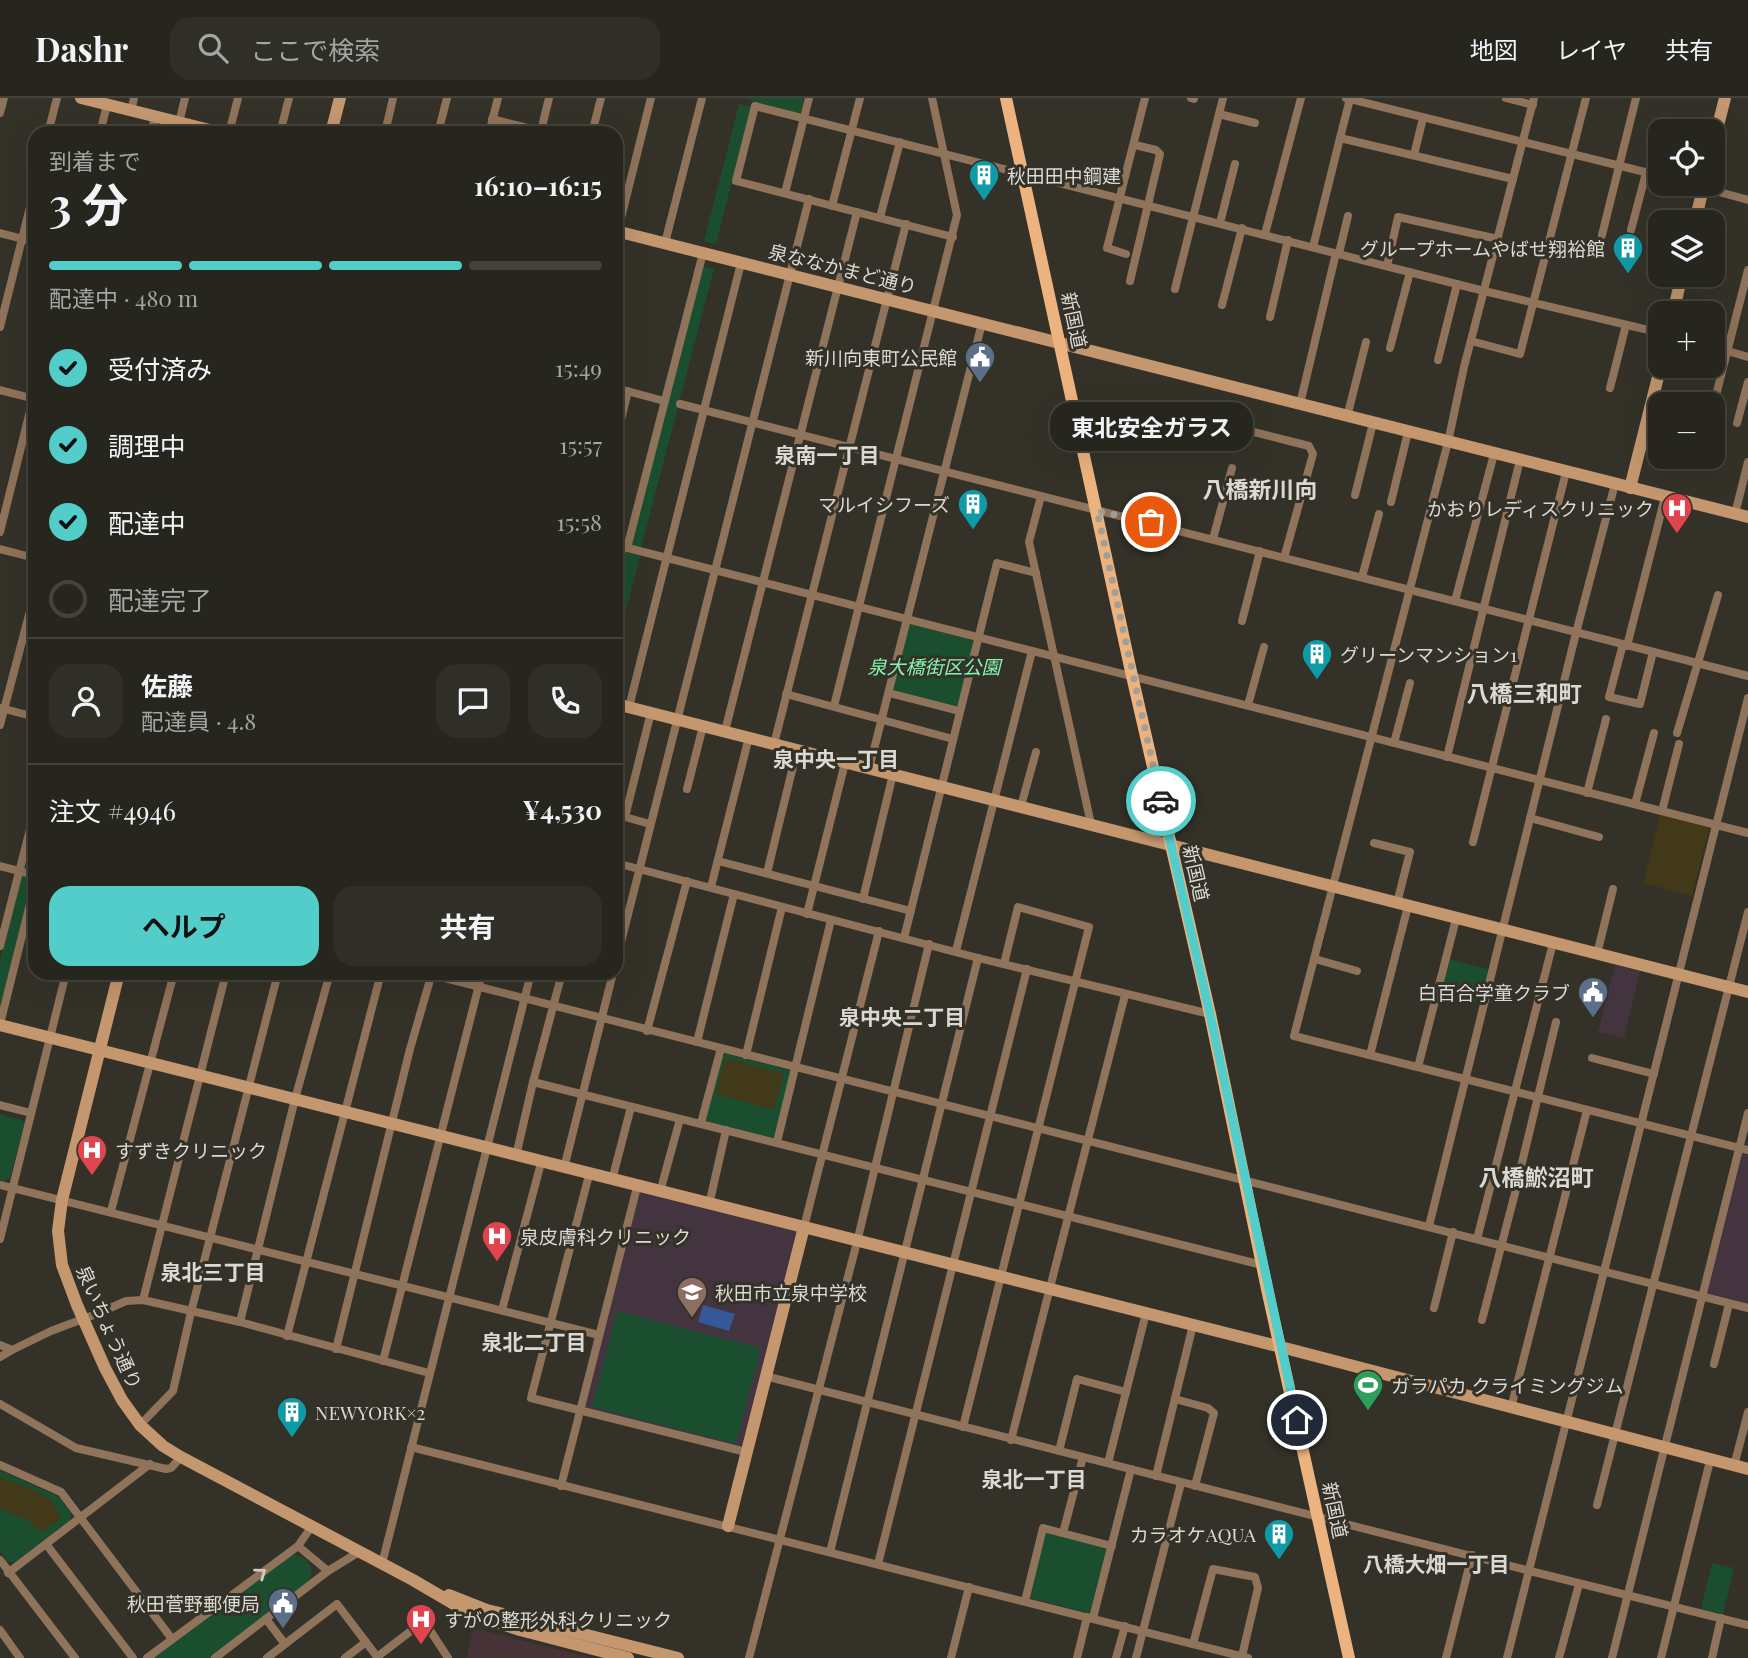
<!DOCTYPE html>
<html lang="ja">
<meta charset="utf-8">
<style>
:root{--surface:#27261e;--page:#2f2e27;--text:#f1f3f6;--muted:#a4a5a4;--line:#43433c;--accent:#53cdc9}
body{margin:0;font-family:"Playfair Display","Noto Sans JP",serif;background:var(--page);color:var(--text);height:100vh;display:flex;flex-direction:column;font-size:26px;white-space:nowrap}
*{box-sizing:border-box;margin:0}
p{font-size:23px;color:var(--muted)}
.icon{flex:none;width:38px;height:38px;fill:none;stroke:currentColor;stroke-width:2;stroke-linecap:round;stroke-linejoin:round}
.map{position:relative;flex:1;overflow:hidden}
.details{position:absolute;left:28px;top:28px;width:595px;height:854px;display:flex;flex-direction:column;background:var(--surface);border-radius:21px;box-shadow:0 7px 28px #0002,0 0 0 2px var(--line)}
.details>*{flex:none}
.fabs{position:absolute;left:1648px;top:21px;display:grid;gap:14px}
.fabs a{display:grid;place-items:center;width:77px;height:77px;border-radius:14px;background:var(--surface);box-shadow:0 7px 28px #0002,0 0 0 2px var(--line);font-size:35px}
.pin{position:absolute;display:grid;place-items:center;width:60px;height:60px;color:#fff;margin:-30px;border:4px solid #fff;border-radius:50%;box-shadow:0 2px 7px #0007}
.courier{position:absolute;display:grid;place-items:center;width:70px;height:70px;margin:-35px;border:5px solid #53cdc9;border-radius:50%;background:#fff;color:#222;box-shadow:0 2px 9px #0007}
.bubble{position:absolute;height:49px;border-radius:21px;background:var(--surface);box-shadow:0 7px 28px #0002,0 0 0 2px var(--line);font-size:23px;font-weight:700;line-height:49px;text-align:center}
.head em{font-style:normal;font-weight:700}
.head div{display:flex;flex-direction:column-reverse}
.head{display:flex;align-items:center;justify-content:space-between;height:119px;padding:0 21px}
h1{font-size:46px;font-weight:700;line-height:52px}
.bar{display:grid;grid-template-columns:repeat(4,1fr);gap:10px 7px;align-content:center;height:84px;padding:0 21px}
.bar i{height:9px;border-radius:5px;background:var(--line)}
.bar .on{background:var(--accent)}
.bar p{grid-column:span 4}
.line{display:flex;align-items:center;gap:18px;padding:0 21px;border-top:2px solid var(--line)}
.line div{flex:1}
.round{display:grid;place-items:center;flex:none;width:74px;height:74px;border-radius:21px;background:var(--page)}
ol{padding:0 21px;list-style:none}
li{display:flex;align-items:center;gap:21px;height:77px}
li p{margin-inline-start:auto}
li .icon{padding:7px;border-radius:50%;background:var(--accent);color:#111;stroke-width:4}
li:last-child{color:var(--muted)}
li i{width:38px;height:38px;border:4px solid var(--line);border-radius:50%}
.primary-button{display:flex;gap:14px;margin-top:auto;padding:14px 21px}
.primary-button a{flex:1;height:80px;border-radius:21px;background:var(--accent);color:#111;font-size:28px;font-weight:700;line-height:80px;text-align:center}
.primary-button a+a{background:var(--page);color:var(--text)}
header{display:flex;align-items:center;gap:42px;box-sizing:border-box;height:98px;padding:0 35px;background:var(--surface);border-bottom:2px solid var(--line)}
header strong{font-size:33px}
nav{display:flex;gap:38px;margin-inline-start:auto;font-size:24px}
.search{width:490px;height:63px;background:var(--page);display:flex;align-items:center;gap:18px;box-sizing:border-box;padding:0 24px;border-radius:21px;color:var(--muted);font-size:26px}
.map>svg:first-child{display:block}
</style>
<header>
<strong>Dashr</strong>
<div class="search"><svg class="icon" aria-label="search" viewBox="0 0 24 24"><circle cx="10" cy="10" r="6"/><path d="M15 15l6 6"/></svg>ここで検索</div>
<nav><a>地図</a><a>レイヤ</a><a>共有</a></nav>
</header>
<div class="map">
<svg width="1748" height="1560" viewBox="0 0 1748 1560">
<rect width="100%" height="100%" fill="#343228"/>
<path fill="#473337" d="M473 1530 591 1560H467Z"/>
<g fill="#44343f">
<path d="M1615 867 1640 873 1624 940 1598 934Z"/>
<path d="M1742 1054 1748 1055V1206L1706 1195Z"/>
<path d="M637 1089 804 1129 746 1354 580 1312Z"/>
</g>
<g fill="#1a4e2f">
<path d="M742 0H804L801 13 798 15Z"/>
<path d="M739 6 751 9 716 146 704 143Z"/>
<path d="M702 168 714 171 641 450 631 447Z"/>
<path d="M627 455 640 458 616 553V469L619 458Z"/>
<path d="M911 526 972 542 975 545 958 607 955 609 895 593 893 590 908 528Z"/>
<path d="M35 722V773L0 909V861Z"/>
<path d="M1448 861 1488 871 1480 904 1440 894Z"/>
<path d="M726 956 789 972 791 975 775 1038 772 1040 708 1024 706 1020 721 959Z"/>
<path d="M0 1016 25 1023 10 1080 5 1083 0 1082Z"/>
<path d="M617 1213 761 1250 736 1346 592 1309Z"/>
<path d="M0 1372 59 1399 71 1415 70 1422 15 1464H7L0 1452Z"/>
<path d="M1049 1434 1105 1450 1107 1453 1092 1514 1088 1515 1031 1500 1029 1498 1045 1436Z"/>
<path d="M294 1457C311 1460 316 1472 307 1487L211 1560H153L287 1459Z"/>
<path d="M1712 1465 1734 1470 1723 1516 1701 1511Z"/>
</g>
<g fill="#423919">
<path d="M1660 717 1709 730 1692 798 1643 785Z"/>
<path d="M725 960 784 976 774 1012 716 996Z"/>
<path d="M0 1379C21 1388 58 1395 60 1421L43 1433 31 1428 32 1424 0 1411Z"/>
</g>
<path fill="#355898" d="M703 1207 735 1216 729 1233 698 1224Z"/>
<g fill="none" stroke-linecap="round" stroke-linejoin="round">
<g stroke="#8f735a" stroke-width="8">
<path d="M1191 0 1194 1"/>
<path d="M1346 0 1661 78"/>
<path d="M1506 0 1533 7"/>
<path d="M1534 0 1464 269 1448 344 1294 938 1748 1052"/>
<path d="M131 13 134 0"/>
<path d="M0 15 4 0"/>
<path d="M1219 16 1255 25"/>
<path d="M492 21 548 35"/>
<path d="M179 25 185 0"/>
<path d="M541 33 549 0"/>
<path d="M48 35 57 0"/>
<path d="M100 35 107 7"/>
<path d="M151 35 155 19"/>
<path d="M229 35 238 0"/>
<path d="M280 35 289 0"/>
<path d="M385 35 393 0"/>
<path d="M438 35 447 0"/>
<path d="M489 35 498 0"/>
<path d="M592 35 601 0"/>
<path d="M1340 40 1350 1"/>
<path d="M1414 57 1423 20"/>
<path d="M1690 86 1748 102"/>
<path d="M785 95 809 0"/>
<path d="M832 108 860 0"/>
<path d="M880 119 900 44"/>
<path d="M1220 125 1235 66"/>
<path d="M1631 132 1646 75"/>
<path d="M0 135 35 144"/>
<path d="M1265 136 1301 0"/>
<path d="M1602 137 1636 0"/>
<path d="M953 139 736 83 755 8 1484 193 1661 235"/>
<path d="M616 140 651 0"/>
<path d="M665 145 702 0"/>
<path d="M1313 149 1340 40 1513 81"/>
<path d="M1339 155 1348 118"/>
<path d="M1126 156 1107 150 1145 0"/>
<path d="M1387 168 1398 119 1498 141"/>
<path d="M1130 183 1160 56 1156 52 1135 47"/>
<path d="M1175 191 1223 0"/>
<path d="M1222 207 1242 130"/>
<path d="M1270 219 1288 142"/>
<path d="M0 229 35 89"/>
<path d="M1471 243 1520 256 1586 0"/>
<path d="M1713 249 1748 259"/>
<path d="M1390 250 1410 174"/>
<path d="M1438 262 1457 186"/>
<path d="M616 290 664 303"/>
<path d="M1610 290 1626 227"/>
<path d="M0 292 35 301"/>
<path d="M680 306 1748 578"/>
<path d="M1300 306 1336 155"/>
<path d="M1713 309 1748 172"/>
<path d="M1347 319 1366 244"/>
<path d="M1737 325 1748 284"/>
<path d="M1222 326 1309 348 1313 356 1284 460"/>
<path d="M616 342 628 293"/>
<path d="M1355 397 1373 325"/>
<path d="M1041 398 1029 444 1091 726"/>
<path d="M1391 404 1408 334"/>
<path d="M1735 416 1748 364"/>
<path d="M0 434 35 293"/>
<path d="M1213 441 1232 370"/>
<path d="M616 447 1748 735"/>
<path d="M627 450 703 155"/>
<path d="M0 451 35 460"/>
<path d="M616 474 623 449"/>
<path d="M1362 479 1379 416"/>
<path d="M1455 503 1494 356"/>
<path d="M1242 523 1260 453"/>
<path d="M1623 546 1609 599 1640 606 1653 554"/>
<path d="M1627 548 1665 399"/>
<path d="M889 595 959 613"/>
<path d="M786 596 953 641"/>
<path d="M1248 607 1264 549"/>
<path d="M834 608 957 117 932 0"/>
<path d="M629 609 741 165"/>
<path d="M1 610 35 619"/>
<path d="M0 627 35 494"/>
<path d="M725 633 857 114"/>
<path d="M1677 635 1718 497"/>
<path d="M1394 645 1410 585"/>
<path d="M774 646 906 126"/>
<path d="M1447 659 1520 362"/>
<path d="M869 671 982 225"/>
<path d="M687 691 703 628"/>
<path d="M1587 695 1606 621"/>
<path d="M1635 706 1654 635"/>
<path d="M1021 708 1036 654"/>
<path d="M1662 713 1679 646"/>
<path d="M1530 720 1599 739"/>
<path d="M650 726 625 719 651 614"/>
<path d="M1473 744 1566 374"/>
<path d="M1374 745 1410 754 1397 805"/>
<path d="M718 763 911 813"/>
<path d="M616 765 978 860 1210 916"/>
<path d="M0 768 35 777"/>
<path d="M767 775 797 652"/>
<path d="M711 789 749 639"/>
<path d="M863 801 893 676"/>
<path d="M807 816 845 665"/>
<path d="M904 840 997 465 1036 475"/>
<path d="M0 848 35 712"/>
<path d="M956 853 1032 553"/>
<path d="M1597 856 1613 791"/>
<path d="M1315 861 1357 873"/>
<path d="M616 864 809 101"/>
<path d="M425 875 1748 1210"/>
<path d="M0 926 35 786"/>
<path d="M647 933 687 783"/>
<path d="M697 944 734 796"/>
<path d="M746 957 782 809"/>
<path d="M1370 957 1408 808"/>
<path d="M1592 960 1654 976"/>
<path d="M1418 969 1456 821"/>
<path d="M533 984 1262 1167"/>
<path d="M0 1007 31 1015"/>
<path d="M701 1025 721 950"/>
<path d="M777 1044 831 822"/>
<path d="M516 1058 533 984 562 875"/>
<path d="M1521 1069 1556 924"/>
<path d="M564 1070 613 875"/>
<path d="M589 1077 531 1300 746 1354"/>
<path d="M612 1082 631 1009"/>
<path d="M0 1087 599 1237"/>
<path d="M660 1094 680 1021"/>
<path d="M709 1107 726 1032"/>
<path d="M111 1113 174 875"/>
<path d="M1429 1128 1576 535 1615 386"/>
<path d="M804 1129 879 833"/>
<path d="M0 1141 66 875"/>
<path d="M1477 1141 1553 845"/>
<path d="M143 1202 226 875"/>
<path d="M1434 1210 1453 1134"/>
<path d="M502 1212 541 1065"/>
<path d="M1482 1222 1520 1076"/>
<path d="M240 1224 295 1001 330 875"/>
<path d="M287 1238 381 875"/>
<path d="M0 1247 12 1252 51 1233 99 1215 126 1203 143 1202 240 1224 429 1275"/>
<path d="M336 1251 410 951 432 875"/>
<path d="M0 1259 12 1252"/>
<path d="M383 1263 482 875"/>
<path d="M1714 1266 1729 1206"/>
<path d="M765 1278 1530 1473 1748 1527"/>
<path d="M1175 1301 1208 1310 1214 1315 1195 1388"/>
<path d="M0 1306 76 1350 166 1371 171 1370 181 1359"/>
<path d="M1511 1310 1587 1012"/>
<path d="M140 1327 173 1293 191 1214 278 875"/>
<path d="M963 1329 1089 829 1018 809 1004 866"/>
<path d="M1011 1342 1125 897"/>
<path d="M411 1349 1248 1560"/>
<path d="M1059 1353 1077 1281 1126 1294"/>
<path d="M1108 1365 1146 1215"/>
<path d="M0 1367 61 1394 172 1541"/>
<path d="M1734 1368 1748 1314"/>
<path d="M1156 1378 1193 1227"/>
<path d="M561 1388 637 1089"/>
<path d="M1597 1407 1748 814"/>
<path d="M1063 1435 1083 1359"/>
<path d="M46 1446 133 1560"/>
<path d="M298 1448 328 1473"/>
<path d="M830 1454 978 860"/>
<path d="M0 1462 75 1560"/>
<path d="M382 1466 531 875"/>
<path d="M878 1466 1027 871"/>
<path d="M8 1475 150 1366"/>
<path d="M1025 1503 1043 1430 1112 1448"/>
<path d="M1093 1520 1131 1371"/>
<path d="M266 1521 285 1546"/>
<path d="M0 1532 20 1560"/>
<path d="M1193 1546 1213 1471 1255 1479 1258 1490 1242 1558"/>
<path d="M377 1559 424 1523 448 1560"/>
<path d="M147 1560 298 1448 312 1428"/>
<path d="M215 1560 328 1473 359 1454"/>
<path d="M267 1560 337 1506 378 1560"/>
<path d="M345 1560 366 1544"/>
<path d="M749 1560 857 1144 929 846"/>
<path d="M951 1560 969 1489"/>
<path d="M1077 1560 1087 1519"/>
<path d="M1116 1560 1125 1528"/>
<path d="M1136 1560 1181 1385"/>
<path d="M1446 1560 1472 1457"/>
<path d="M1507 1560 1748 600"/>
<path d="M1559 1560 1579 1486"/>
<path d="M1612 1560 1748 1015"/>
<path d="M1661 1560 1710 1363"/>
<path d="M1712 1560 1721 1520"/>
</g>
<g stroke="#c4976f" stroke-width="12">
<path d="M81 0 222 35"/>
<path d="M331 35 340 0"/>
<path d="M1713 47 1725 0"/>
<path d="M1695 124 1704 86"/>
<path d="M616 133 1748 419"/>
<path d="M1673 215 1682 177"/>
<path d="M1630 390 1661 267"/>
<path d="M616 606 1748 894"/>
<path d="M119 875 62 1102 58 1133 62 1167 77 1207 105 1270 122 1302 140 1327 163 1348 181 1359 413 1482 471 1516 520 1532 628 1560"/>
<path d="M0 927 1281 1249 1748 1371"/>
<path d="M728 1428 804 1129"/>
<path d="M449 1497 487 1512 678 1560"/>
</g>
<path stroke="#edb37f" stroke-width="12" d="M1006 0 1132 578 1210 916 1267 1191 1349 1560"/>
</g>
<defs><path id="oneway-chevron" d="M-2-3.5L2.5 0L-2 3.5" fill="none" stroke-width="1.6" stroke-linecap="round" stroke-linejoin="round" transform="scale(1.75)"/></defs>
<use stroke="#d0cac1" href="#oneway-chevron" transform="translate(261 1475) rotate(-36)"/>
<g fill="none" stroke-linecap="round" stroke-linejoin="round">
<path stroke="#a19f97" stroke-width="7" stroke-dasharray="0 12.6" d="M1151 424 1097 413 1161 703"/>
<path stroke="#53cdc9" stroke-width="9" d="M1161 703 1210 916 1297 1322"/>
</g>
<defs>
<g id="building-pin" transform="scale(1.575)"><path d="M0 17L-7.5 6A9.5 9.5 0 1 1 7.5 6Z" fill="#0f9aa8" stroke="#343228"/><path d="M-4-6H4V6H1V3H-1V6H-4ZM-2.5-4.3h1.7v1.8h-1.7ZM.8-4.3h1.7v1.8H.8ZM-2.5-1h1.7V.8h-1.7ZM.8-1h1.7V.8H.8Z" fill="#fff"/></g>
<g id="civic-pin" transform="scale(1.575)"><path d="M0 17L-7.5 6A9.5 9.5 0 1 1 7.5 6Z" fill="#5c6f8a" stroke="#343228"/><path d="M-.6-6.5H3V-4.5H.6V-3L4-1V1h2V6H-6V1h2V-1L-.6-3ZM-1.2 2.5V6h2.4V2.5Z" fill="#fff"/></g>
<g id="hospital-pin" transform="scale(1.575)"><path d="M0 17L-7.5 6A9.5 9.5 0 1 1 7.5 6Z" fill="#e0444e" stroke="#343228"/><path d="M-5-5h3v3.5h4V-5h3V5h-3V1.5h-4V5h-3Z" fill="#fff"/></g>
<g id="school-pin" transform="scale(1.575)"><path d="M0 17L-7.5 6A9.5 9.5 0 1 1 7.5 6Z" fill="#8d6e63" stroke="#343228"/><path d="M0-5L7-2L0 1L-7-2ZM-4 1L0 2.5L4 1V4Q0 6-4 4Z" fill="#fff"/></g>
<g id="stadium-pin" transform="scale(1.575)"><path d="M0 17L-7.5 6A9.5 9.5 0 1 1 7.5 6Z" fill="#2e9e5b" stroke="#343228"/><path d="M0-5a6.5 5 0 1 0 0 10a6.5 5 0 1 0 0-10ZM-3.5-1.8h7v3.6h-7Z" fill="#fff"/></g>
</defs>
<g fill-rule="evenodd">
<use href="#building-pin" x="984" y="77"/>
<use href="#building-pin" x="1628" y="150"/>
<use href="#civic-pin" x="980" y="259"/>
<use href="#building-pin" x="973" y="406"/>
<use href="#hospital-pin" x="1677" y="410"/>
<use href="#building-pin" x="1317" y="556"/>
<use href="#civic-pin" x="1593" y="894"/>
<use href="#hospital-pin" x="92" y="1052"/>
<use href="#hospital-pin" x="497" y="1138"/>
<use href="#school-pin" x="692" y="1194"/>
<use href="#stadium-pin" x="1368" y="1287"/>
<use href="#building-pin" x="292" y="1314"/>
<use href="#building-pin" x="1279" y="1436"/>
<use href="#civic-pin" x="283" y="1505"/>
<use href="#hospital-pin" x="421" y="1521"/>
</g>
<g text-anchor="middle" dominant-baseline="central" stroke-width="6" stroke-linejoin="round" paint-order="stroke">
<g font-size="19" fill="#dbd9d3" stroke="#343228" text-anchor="start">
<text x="1007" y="77">秋田田中鋼建</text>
<text x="1605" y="150" text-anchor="end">グループホームやばせ翔裕館</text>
<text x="957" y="259" text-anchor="end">新川向東町公民館</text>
<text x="950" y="406" text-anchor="end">マルイシフーズ</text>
<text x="1654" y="410" text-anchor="end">かおりレディスクリニック</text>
<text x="1340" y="556">グリーンマンション1</text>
<text x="1570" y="894" text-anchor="end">白百合学童クラブ</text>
<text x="115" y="1052">すずきクリニック</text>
<text x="520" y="1138">泉皮膚科クリニック</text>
<text x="715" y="1194">秋田市立泉中学校</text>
<text x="1391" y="1287">ガラパカ クライミングジム</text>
<text x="315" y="1314">NEWYORK×2</text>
<text x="1256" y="1436" text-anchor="end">カラオケAQUA</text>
<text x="260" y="1505" text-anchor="end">秋田菅野郵便局</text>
<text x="444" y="1521">すがの整形外科クリニック</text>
</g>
<g font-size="19" fill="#dbd9d3" stroke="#343228">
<text transform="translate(843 170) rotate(14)">泉ななかまど通り</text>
<text transform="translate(1075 222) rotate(78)">新国道</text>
<text transform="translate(1197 775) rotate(77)">新国道</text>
<text transform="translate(110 1229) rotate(66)">泉いちょう通り</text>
<text transform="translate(1336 1412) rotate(78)">新国道</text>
</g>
<g font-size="19" font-style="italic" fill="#84f3ad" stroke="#343228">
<text x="934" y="568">泉大橋街区公園</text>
</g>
<g font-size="21" font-weight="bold" fill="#dbd9d3" stroke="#343228">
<text x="827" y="356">泉南一丁目</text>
<text x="836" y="660">泉中央一丁目</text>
<text x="902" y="918">泉中央二丁目</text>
<text x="213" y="1173">泉北三丁目</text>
<text x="534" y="1243">泉北二丁目</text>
<text x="1034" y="1380">泉北一丁目</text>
<text x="1436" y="1465">八橋大畑一丁目</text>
</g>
<g font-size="23" font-weight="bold" fill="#dbd9d3" stroke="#343228">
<text x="1260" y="390">八橋新川向</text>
<text x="1524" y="594">八橋三和町</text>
<text x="1536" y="1078">八橋鯲沼町</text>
</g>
</g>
</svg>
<div class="fabs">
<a><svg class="icon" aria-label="locate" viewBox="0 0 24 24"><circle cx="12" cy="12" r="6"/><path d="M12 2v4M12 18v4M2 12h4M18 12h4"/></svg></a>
<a><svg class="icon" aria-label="layers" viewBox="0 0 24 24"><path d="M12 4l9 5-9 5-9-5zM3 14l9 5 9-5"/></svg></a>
<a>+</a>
<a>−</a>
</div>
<div class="pin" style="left:1151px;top:424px;background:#ea580c"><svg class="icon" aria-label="bag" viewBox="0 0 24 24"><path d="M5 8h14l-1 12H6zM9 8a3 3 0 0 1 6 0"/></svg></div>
<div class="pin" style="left:1297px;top:1322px;background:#1f2937"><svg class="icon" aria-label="home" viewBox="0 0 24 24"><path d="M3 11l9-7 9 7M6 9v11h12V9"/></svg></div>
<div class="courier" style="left:1161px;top:703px"><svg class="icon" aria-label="car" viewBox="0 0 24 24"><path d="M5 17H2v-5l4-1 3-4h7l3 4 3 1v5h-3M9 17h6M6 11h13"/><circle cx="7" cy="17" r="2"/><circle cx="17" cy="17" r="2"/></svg></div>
<div class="bubble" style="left:1050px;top:304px;width:203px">東北安全ガラス</div>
<section class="details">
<div class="head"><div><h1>3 分</h1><p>到着まで</p></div><em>16:10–16:15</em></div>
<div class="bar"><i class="on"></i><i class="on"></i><i class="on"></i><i></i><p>配達中 · 480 m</p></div>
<ol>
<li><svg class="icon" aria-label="check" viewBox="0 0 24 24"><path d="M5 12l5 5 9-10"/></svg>受付済み<p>15:49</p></li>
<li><svg class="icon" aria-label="check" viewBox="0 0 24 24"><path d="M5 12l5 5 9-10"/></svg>調理中<p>15:57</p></li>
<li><svg class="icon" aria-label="check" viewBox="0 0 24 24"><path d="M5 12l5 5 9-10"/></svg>配達中<p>15:58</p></li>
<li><i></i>配達完了</li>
</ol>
<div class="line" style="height:126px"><a class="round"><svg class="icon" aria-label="person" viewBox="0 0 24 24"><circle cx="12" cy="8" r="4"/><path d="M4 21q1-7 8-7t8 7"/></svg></a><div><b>佐藤</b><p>配達員 · 4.8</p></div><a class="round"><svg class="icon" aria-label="chat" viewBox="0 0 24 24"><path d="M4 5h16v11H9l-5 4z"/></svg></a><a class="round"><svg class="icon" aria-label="phone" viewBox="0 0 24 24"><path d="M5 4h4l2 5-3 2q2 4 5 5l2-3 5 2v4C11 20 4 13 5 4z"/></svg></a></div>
<div class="line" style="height:91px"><div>注文 #4946</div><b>¥4,530</b></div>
<div class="primary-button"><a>ヘルプ</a><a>共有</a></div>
</section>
</div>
